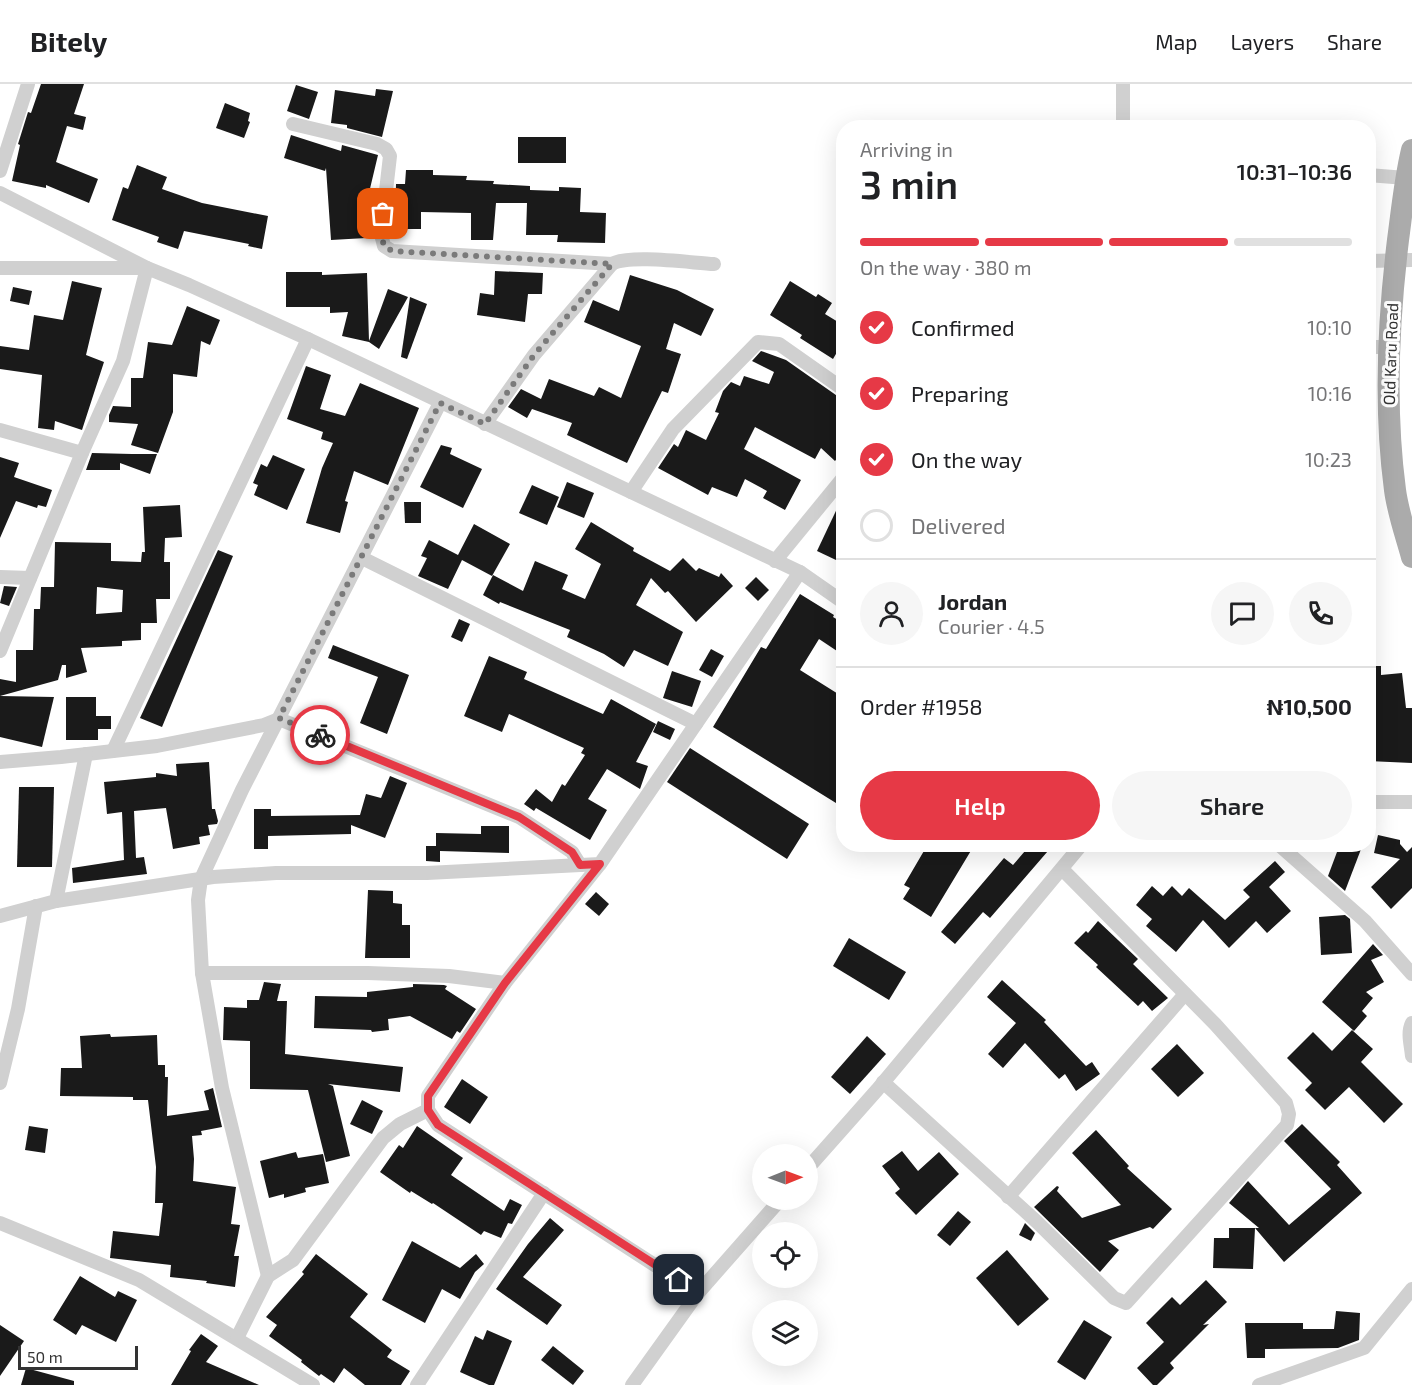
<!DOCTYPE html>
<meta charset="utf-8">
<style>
:root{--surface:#fff;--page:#f6f6f6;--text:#202124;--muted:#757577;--line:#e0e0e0;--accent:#e63946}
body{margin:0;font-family:"Exo 2",sans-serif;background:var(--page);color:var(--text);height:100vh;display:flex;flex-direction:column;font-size:22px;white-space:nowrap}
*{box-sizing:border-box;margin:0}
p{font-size:20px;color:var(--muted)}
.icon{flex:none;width:33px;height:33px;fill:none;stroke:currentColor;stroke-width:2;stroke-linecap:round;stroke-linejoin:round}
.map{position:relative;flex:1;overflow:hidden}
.sheet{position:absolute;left:836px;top:36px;width:540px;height:732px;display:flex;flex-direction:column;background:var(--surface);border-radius:24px;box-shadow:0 6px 24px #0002}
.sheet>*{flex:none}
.needle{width:39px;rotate:89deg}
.buttons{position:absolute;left:752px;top:1060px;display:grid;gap:12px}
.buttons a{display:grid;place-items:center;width:66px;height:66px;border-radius:50%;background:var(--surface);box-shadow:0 6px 24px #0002;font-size:30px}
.scale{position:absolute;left:18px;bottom:15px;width:120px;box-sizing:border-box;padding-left:6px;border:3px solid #333;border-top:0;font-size:16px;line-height:21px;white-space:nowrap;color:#333;-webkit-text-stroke:4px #fff;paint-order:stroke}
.pin{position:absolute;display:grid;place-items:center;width:51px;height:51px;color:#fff;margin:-26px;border-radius:12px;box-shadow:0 3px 9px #0006}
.courier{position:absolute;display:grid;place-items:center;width:60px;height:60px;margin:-30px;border:4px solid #e63946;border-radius:50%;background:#fff;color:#222;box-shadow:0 2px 8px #0007}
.summary em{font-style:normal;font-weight:600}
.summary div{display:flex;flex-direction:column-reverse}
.summary{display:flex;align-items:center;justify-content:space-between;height:102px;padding:0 24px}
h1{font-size:39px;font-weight:600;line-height:45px}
.bar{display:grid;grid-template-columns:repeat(4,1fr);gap:9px 6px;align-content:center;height:72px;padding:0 24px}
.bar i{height:8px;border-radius:4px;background:var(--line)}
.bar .current{background:var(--accent)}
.bar p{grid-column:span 4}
.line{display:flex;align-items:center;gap:15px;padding:0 24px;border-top:2px solid var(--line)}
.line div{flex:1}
.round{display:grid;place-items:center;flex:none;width:63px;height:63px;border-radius:32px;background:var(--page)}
ol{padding:0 24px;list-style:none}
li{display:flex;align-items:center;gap:18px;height:66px}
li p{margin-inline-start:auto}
li .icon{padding:6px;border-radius:50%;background:var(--accent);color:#fff;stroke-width:4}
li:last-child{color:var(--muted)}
li i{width:33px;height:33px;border:3px solid var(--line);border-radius:50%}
.primary-button{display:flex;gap:12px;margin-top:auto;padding:12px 24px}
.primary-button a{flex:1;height:69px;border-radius:36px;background:var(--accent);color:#fff;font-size:24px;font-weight:600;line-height:69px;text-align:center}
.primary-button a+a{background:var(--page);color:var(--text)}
header{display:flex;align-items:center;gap:36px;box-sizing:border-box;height:84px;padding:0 30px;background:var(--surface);border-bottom:2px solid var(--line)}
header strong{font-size:28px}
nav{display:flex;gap:33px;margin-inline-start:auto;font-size:21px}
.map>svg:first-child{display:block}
</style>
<header>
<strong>Bitely</strong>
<nav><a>Map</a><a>Layers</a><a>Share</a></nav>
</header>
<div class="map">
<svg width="1412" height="1301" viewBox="0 0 1412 1301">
<rect width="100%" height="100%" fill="#fff"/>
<g fill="#1a1a1a" fill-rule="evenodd">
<path d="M41 0H84L74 30 86 33 83 46 67 42 56 78 98 95 89 119 46 101V104L12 97 20 61 18 60 28 28 31 29Z"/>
<path d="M296 1 318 8 309 35 287 27Z"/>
<path d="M376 5 393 7 382 53 347 44V41L331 39 335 6 375 12Z"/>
<path d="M225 19 250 29 248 37 250 38 244 54 216 44Z"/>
<path d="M291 51 341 67 342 61 378 71 368 113 373 115 370 128 364 126 366 154 331 156 326 84 325 87 284 74Z"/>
<rect x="518" y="53" width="48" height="26"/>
<path d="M137 81 167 93 162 105 202 119 268 132 262 165 248 162 249 160 184 147 178 165 157 158 159 153 112 136 123 103 128 105Z"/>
<path d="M406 86H433V91L467 92 466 96 494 97 493 100 530 102V106L559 107V103L581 104 580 128 606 129 605 159 557 158 558 151H526L527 119H496L493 156H471V129L421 128V145H395L396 100H405Z"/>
<path d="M495 187 543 189 542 210H528L525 238 477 231 480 209 494 211Z"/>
<path d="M286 188H322V191L367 189 369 257 388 205 408 213 379 265 369 258 342 252 348 228 330 229V223H286Z"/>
<path d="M630 191 677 206 714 225 701 252 674 239 666 265 681 270 668 309 662 307 627 379 567 351 572 339 532 325 527 334 508 323 521 305 541 315 549 295 594 312 599 303 621 314 641 262 584 238 593 216 619 227Z"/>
<path d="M72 197 102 204 86 271 104 278 82 346 55 337 54 346 38 344 42 291 0 285V262L29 266 34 231 63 236Z"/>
<path d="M790 197 816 213 818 210 832 219 825 230 843 241V258L833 275 800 254 802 251 770 231Z"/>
<path d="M13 203 32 207 29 221 10 217Z"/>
<path d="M410 213 427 220 407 275 401 273Z"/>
<path d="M187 222 220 236 210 261 201 257 197 293 173 290V328L158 369 131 361 138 340 109 338V331L113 322 131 323V294H143L148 258 172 261Z"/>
<path d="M761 267 786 276 843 316V333L836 343 843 349V367L835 377 821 364 815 375 755 343 744 365 801 396 785 426 763 414 767 407 745 395 737 413 712 403 708 411 658 384 674 360 678 363 686 346 706 356 719 329 715 328 723 307 731 298 740 302 744 292 769 300 774 288 752 277Z"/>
<path d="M306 282 331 291 320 325 345 332 360 299 419 324 388 401 354 387 345 417 348 418 340 449 306 439 322 384 333 359 321 355 323 348 287 335Z"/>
<path d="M441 361 452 364 450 370 482 385 463 424 420 403Z"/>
<path d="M92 369 132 370H157L150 390 120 379V386H86Z"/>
<path d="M273 371 305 385 287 426 254 411 258 401 253 399 261 380 267 383Z"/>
<path d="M0 373 19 379 14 393 52 406 46 423 38 421 37 424 16 417 0 454Z"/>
<path d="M567 398 594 409 584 434 557 423Z"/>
<path d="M532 401 559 413 547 441 519 429Z"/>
<path d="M843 412V461L836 476 817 467Z"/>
<path d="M404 418H421V439H405Z"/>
<path d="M180 421 182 453 165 454 164 478H170V515H156L157 539H141V556L122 557V562L81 564 87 588 66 594V581H62L58 596 0 612V595L16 598V566H33L34 525H40L41 503H54L55 458 111 459V477L141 478 142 468H145L143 423ZM97 503 123 506 122 528 96 530Z"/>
<path d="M591 438 634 464 633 467 670 487 683 474 696 487 699 484 719 493 721 489 733 502 696 538 668 507 665 509 651 494 636 521 683 548 668 582 634 566 624 583 604 570 567 553 570 546 500 518 499 520 483 511 493 491 523 507 535 477 568 491 562 505 585 515 601 480 575 465Z"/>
<path d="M474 440 510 460 492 492 462 476 448 505 418 492 427 474 421 472 429 456 458 471Z"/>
<path d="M218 466 233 472 162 643 140 634Z"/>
<path d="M756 493 769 506 758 517 745 504Z"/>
<path d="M4 502 17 503 9 522 0 519Z"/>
<path d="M800 510 834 531 833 533 843 539V571L819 555 800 586 843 613V708L836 719 713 643 761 563 766 565Z"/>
<path d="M459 535 470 540 462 558 451 553Z"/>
<path d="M333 561 409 591 387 650 360 639 378 593 328 574Z"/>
<path d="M711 565 724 572 712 593 699 586Z"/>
<path d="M489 572 527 588 524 595 603 630 611 615 656 640 636 678 648 682 640 705 607 685 588 715 607 726 590 756 536 724 534 727 524 720 536 705 552 718 562 700 565 702 585 671 581 669 584 664 509 630 502 648 464 632Z"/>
<path d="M1368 582H1381V591L1402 589 1406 624H1412V679L1368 677Z"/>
<path d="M672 587 701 597 692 623 663 614Z"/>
<path d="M0 612 54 613 42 663 0 653Z"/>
<path d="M66 613H96V632H111V645H98V656H66Z"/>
<path d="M658 637 675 645 670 656 653 648Z"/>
<path d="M690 664 809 740 787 775 667 698Z"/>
<path d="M209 678 212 725H215L218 737 217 740 208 741 210 751 199 753 200 760 173 765 166 724 134 727 136 774 144 773 147 790 73 799 72 784 124 776 122 728 107 730 104 698 156 693V689L177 692 176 680Z"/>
<path d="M390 692 407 699 385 754 351 741V750L268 752V765H254V725H271V732L360 731 366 710 381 714Z"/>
<path d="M19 703H54L52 783H17Z"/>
<path d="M481 742H509V769L440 767V778L426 777V762H436V749L481 750Z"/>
<path d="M1378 751 1400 756V760L1407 768 1412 763V804L1391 825 1371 803 1400 775 1374 769Z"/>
<path d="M928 760H975L931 833 903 815 910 804 904 801Z"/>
<path d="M1031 760H1054L990 834 983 828 955 860 941 848 1004 774 1013 781Z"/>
<path d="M1340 760H1363L1345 807 1328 792Z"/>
<path d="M1275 777 1285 788 1269 803 1291 827 1267 849 1256 837 1229 864 1203 836 1176 868 1146 842 1152 835 1136 821 1152 802 1163 812 1172 802 1182 812 1189 804 1225 836 1250 813 1243 806Z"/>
<path d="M368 806 393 807V819L402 820V841H410V874H365Z"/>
<path d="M596 808 609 820 599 832 585 820Z"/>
<path d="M1345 831 1350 835 1352 869 1321 871 1319 833Z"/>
<path d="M1098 837 1138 875 1133 880 1168 914 1152 927 1143 917 1138 922 1096 883 1098 881 1074 859 1086 847 1088 849Z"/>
<path d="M849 854 906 888 889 916 833 882Z"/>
<path d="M1373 860 1383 871 1371 876 1384 898 1366 908 1373 914 1362 927 1367 932 1354 947 1322 918Z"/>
<path d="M1002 896 1046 936 1044 938 1086 982 1092 978 1100 990 1076 1007 1065 990 1059 995 1025 959 1003 984 988 970 1016 939 987 913Z"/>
<path d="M264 898 281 900 277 917H287L285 970 403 983 400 1008 328 1000 333 1002 350 1072 326 1078 308 1006 250 1005V957L223 956 224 923 247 924V916H259Z"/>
<path d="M413 900 444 901 447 902 445 905 476 925 460 949 457 947 452 955 410 932 388 935 389 946 372 948 371 946 314 944 315 912 367 913V908L413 903Z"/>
<path d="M1352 946 1373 965 1361 978 1403 1020 1384 1039 1349 1003 1325 1026 1305 1006 1312 999 1287 974 1313 948 1332 967Z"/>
<path d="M110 950 111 953 157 951 158 981H165V993H168L167 1032 209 1026 204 1007 213 1004 222 1043 201 1047 202 1051 192 1052 194 1075 193 1097 236 1103 231 1140 240 1141 234 1172H239L235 1203 206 1199 207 1197 170 1193 171 1181 110 1174 113 1147 159 1152 163 1119H155L156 1083 148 1016H133V1013L60 1012 61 984H82L80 952Z"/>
<path d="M867 952 886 970 850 1010 831 993Z"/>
<path d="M1177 960 1204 989 1178 1013 1151 985Z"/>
<path d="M462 995 488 1013 470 1040 444 1023Z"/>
<path d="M362 1016 383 1027 372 1050 350 1040Z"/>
<path d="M1302 1040 1340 1078 1337 1081 1362 1109 1284 1178 1255 1144H1259L1229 1119 1248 1097 1289 1141 1331 1105 1284 1057Z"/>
<path d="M29 1042 48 1045 45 1069 25 1066Z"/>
<path d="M417 1042 463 1074 451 1091 504 1127 510 1115 522 1121 512 1140 508 1139 501 1154 484 1147 481 1151 433 1119 432 1120 411 1107 410 1109 380 1088 399 1061 403 1064Z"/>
<path d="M1096 1046 1129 1082 1127 1084 1172 1125 1153 1145 1150 1143 1108 1157 1119 1166 1100 1188 1034 1123 1057 1102 1059 1103 1057 1107 1082 1134 1121 1121 1072 1069Z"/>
<path d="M902 1067 918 1087 939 1068 959 1090 916 1131 895 1109 900 1105 882 1082Z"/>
<path d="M296 1068 298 1074 323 1070 329 1099 305 1104 306 1108 284 1114V1110L269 1114 260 1077Z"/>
<path d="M958 1127 971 1138 950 1162 937 1151Z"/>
<path d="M550 1134 564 1146 523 1193 562 1221 547 1241 496 1205 528 1160Z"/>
<path d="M1025 1139 1035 1149 1031 1157 1019 1151Z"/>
<path d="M1229 1144H1255L1253 1185 1213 1184 1214 1154H1229Z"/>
<path d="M412 1157 460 1184 476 1170 484 1180 475 1188 460 1215 442 1205 425 1239 382 1216Z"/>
<path d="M1007 1166 1049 1215 1018 1242 976 1194Z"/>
<path d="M316 1170 368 1210 350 1233 392 1266 387 1273 410 1287 401 1301H365L344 1284 334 1299 321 1290 319 1292 301 1278 302 1276 269 1252 277 1241 266 1233 304 1190 302 1188Z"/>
<path d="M80 1192 115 1213 118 1207 137 1216 116 1258 82 1241 76 1251 53 1236Z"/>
<path d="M1206 1196 1227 1218 1203 1241 1209 1240 1170 1279 1174 1284 1157 1301H1153L1137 1284 1164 1258 1146 1239 1172 1213 1180 1221Z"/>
<path d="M1336 1227 1360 1229 1359 1256 1338 1264 1265 1265V1274H1247L1245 1239H1303V1245H1334Z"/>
<path d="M1084 1236 1112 1253 1085 1296 1057 1278Z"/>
<path d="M0 1241 24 1257 0 1292Z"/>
<path d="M487 1246 512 1257 494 1301H489L460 1288 475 1252 483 1256Z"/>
<path d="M201 1250 218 1262 206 1278 259 1301H171L191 1267 189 1266Z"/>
<path d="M553 1262 584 1287 573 1301 541 1276Z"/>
<path d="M26 1284 74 1297V1301H21Z"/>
</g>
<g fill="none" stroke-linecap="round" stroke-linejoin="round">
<g stroke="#d0d0d0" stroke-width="14">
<path d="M293 40 377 60 386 65 390 72 381 150 384 162 392 167 612 180"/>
<path d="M1123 44V0"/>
<path d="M0 87 28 0"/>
<path d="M1368 91 1406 94"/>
<path d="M0 109 147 184 189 201 308 255 800 488 843 518"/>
<path d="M1368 177 1412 176"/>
<path d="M0 184H147L123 277 82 369 0 567"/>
<path d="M1368 263H1388"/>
<path d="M485 340 534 271 612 180C629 170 692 179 714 180"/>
<path d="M0 346 82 369"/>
<path d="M631 408 673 345 758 258 779 260 843 305"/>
<path d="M362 474 696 640"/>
<path d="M775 477 843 394"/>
<path d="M0 493 30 494"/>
<path d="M113 667 308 255"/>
<path d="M0 678 61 673 157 662 264 641 279 635 519 733 572 768 580 781"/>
<path d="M1368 718H1412"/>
<path d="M1278 760 1365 837 1412 890"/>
<path d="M600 780 505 899 428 1012V1026L438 1041 698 1209"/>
<path d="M56 817 86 670"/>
<path d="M0 832 56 817 213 793 276 789H427L600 780 800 488"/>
<path d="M202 889H368L449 892 505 899"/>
<path d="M1412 939C1407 949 1411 961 1412 972"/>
<path d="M883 998 1037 1138 1114 1214 1126 1219 1287 1041 1289 1030 1286 1019 1215 940 1062 785"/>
<path d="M0 999 18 925 36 822"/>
<path d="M807 1085 877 1006 1082 760"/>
<path d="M1008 1113 1185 910"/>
<path d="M0 1139 139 1196 313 1301"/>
<path d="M268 1192 222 1004 202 889 198 816 201 795 242 706 440 319"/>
<path d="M237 1254 268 1192 293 1176 383 1054 400 1040 428 1026"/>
<path d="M417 1301 544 1109"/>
<path d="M632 1301 698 1209 780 1116"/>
<path d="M1259 1301 1364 1264 1412 1205"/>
</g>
<path stroke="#ababab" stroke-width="22" d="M1412 66C1405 95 1402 126 1398 156 1388 239 1384 323 1395 406 1398 429 1406 451 1412 473"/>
</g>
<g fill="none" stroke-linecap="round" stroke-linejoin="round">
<path stroke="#7a7a7a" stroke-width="6" stroke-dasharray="0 10.8" d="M320 651 279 634 440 319 485 340 534 271 612 180 392 167 384 162 381 150 383 130"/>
<path stroke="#e63946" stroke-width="8" d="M320 651 519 733 572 768 580 781 600 780 505 899 428 1012V1026L438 1041 679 1196"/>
</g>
<g text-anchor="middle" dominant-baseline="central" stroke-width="6" stroke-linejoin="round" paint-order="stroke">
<g font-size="16" fill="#333" stroke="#fff">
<text transform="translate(1390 270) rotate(-88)">Old Karu Road</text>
</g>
</g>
</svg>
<div class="buttons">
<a><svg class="needle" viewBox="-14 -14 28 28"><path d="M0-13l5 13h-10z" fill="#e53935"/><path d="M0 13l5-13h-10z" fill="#757577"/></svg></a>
<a><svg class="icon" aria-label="locate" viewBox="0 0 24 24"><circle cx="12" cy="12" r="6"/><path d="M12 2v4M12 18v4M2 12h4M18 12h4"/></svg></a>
<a><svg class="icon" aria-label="layers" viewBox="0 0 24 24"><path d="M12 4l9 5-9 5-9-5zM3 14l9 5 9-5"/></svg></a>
</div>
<div class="scale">50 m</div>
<div class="pin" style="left:383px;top:130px;background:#ea580c"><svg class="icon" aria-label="bag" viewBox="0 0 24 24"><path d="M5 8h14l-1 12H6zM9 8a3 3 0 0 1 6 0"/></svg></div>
<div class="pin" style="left:679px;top:1196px;background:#1f2937"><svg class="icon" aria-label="home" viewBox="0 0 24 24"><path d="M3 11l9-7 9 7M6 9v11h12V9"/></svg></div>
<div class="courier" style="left:320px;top:651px"><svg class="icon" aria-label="bike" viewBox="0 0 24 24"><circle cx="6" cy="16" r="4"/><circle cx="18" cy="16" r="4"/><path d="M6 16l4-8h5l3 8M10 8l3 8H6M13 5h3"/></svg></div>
<section class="sheet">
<div class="summary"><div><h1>3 min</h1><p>Arriving in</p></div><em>10:31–10:36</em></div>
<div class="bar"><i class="current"></i><i class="current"></i><i class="current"></i><i></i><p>On the way · 380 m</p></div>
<ol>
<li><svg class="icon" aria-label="check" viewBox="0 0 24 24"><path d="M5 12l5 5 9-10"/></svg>Confirmed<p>10:10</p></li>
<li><svg class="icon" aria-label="check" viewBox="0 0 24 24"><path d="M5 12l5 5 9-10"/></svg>Preparing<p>10:16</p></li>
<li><svg class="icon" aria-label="check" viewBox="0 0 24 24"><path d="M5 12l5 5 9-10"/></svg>On the way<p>10:23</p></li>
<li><i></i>Delivered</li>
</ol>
<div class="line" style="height:108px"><a class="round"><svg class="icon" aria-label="person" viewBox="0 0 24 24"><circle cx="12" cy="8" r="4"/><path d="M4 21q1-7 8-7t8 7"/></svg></a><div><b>Jordan</b><p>Courier · 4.5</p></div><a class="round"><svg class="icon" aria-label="chat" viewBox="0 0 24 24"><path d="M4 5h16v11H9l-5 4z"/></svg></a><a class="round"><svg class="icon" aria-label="phone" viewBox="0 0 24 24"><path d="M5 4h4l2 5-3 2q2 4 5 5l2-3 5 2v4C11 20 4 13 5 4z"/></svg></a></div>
<div class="line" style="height:78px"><div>Order #1958</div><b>₦10,500</b></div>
<div class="primary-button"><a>Help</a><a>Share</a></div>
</section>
</div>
